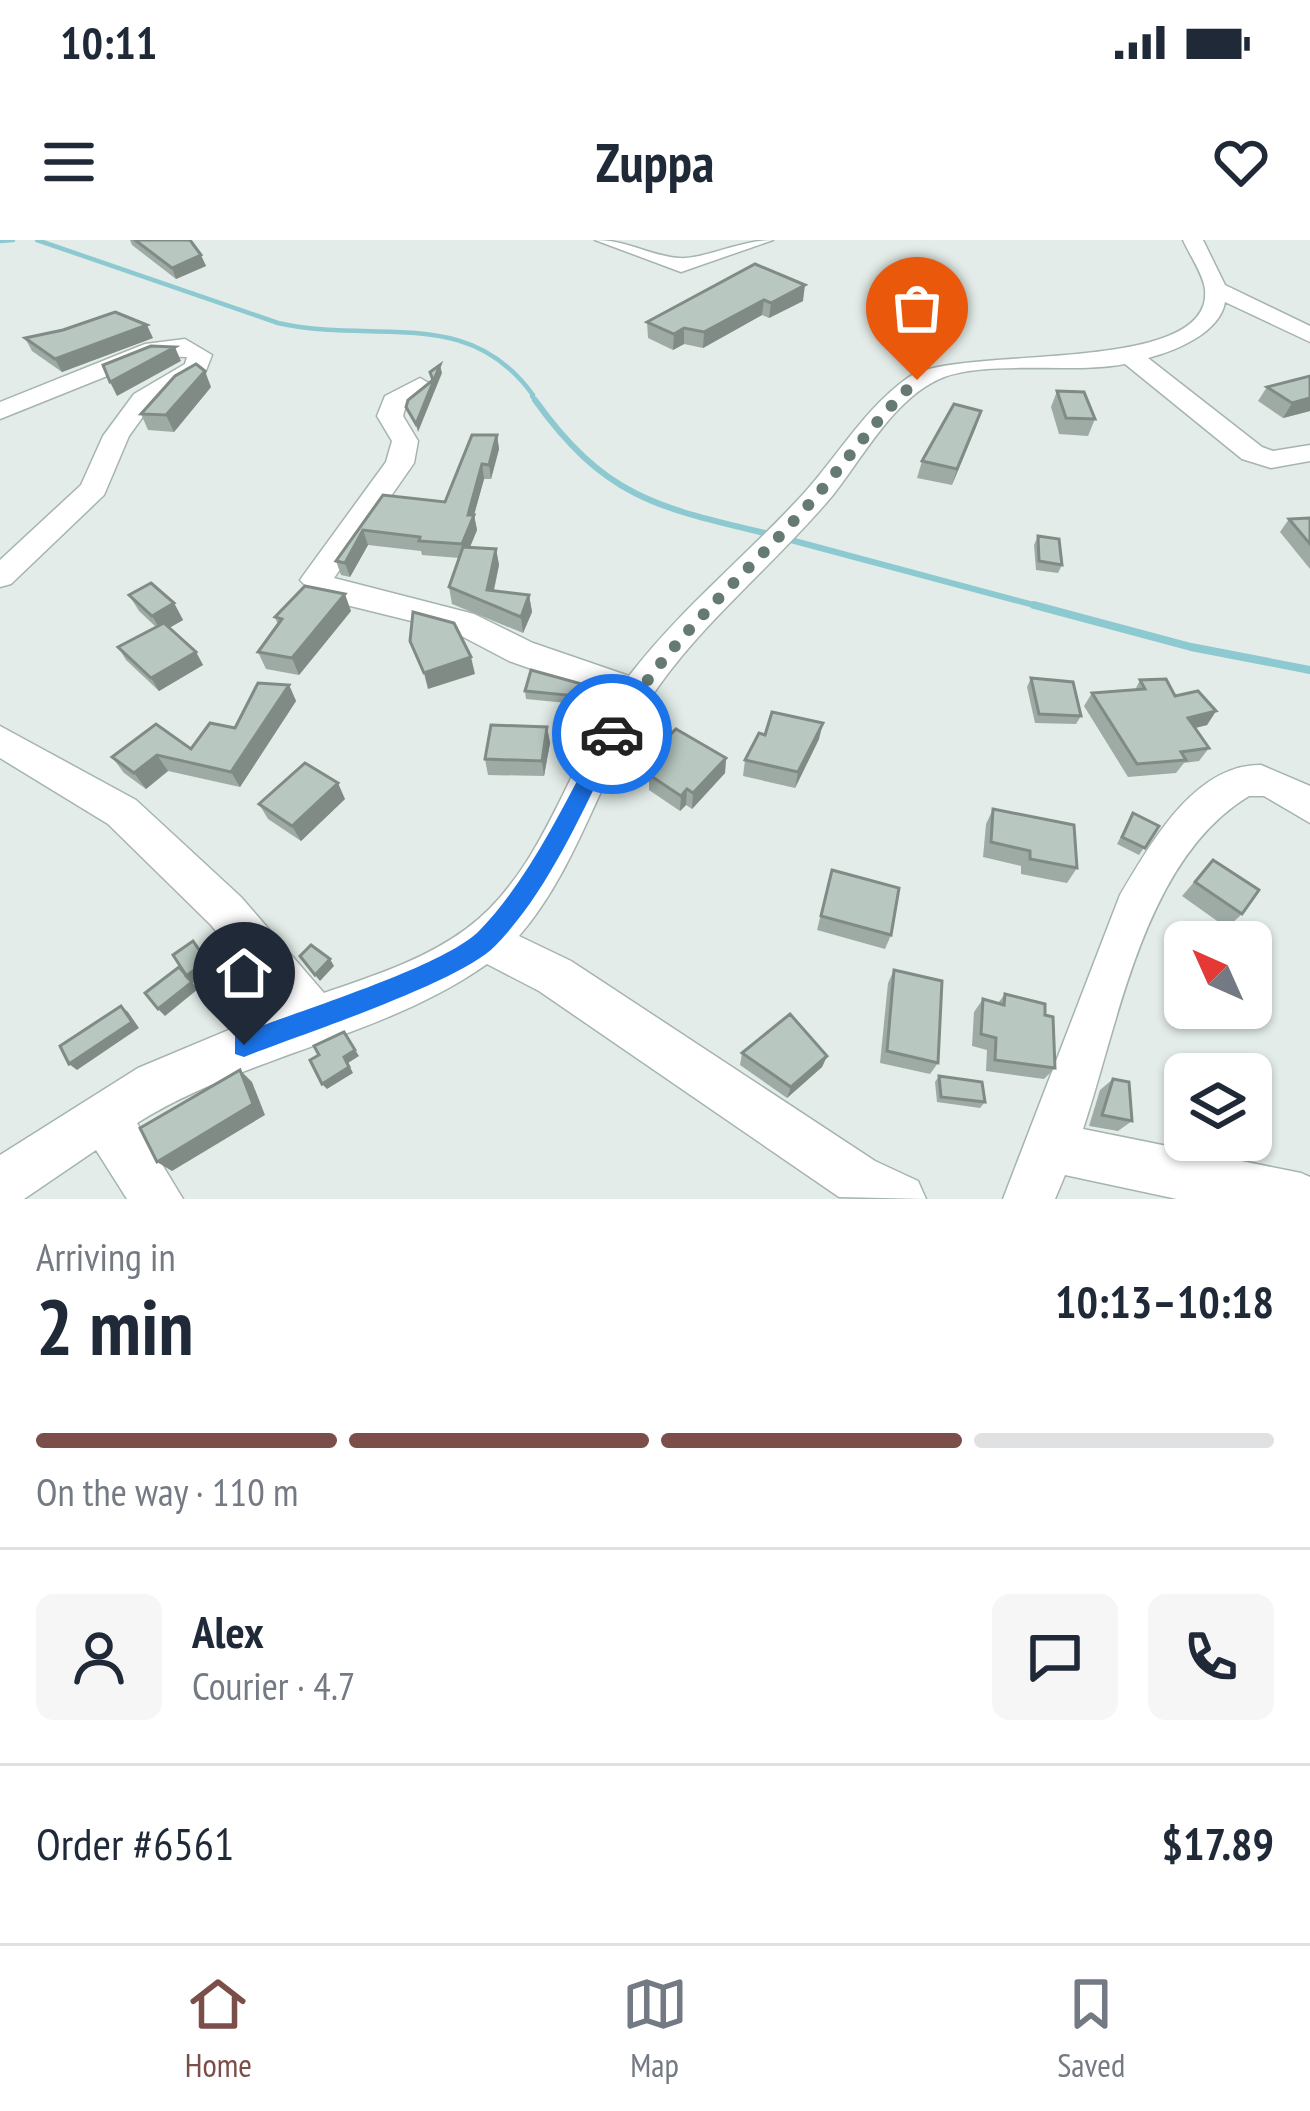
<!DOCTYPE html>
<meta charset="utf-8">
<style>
:root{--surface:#fff;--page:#f6f6f7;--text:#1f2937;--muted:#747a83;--line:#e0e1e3;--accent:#7c4e49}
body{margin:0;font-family:"PT Sans Narrow",sans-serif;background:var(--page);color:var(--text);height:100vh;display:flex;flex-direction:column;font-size:45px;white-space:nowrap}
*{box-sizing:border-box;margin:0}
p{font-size:39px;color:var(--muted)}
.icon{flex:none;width:66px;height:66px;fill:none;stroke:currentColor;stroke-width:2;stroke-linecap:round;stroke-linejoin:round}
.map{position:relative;height:959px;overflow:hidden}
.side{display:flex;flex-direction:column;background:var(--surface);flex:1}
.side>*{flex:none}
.needle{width:78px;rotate:315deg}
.controls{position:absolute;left:1164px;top:681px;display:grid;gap:24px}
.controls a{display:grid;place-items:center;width:108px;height:108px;border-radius:18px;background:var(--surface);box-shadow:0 3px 9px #0004;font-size:60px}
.pin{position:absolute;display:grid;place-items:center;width:102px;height:102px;color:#fff;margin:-123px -51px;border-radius:50% 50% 50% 0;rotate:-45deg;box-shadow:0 0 12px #0007}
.pin .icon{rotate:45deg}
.courier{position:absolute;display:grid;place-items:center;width:120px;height:120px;margin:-60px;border:9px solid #1a73e8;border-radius:50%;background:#fff;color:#222;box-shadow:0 3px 15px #0007}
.head em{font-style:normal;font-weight:600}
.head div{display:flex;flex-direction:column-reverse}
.head{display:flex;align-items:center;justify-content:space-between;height:204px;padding:0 36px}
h1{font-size:78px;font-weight:600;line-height:90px}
.bar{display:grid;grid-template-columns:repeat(4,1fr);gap:18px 12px;align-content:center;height:144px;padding:0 36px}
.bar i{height:15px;border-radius:9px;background:var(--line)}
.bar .selected{background:var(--accent)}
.bar p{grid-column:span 4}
.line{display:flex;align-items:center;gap:30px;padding:0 36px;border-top:3px solid var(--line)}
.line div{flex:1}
.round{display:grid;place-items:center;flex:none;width:126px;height:126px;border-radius:18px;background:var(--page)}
.status{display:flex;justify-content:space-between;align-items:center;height:84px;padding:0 60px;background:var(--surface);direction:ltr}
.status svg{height:33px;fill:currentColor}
header{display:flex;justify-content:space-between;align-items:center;height:156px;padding:0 36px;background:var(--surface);font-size:54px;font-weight:600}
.tab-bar{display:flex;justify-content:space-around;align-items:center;height:168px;border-top:3px solid var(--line);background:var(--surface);font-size:33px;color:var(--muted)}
.tab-bar a{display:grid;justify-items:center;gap:6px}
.tab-bar .selected{color:var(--accent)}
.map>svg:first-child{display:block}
</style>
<div class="status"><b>10:11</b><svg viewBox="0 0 49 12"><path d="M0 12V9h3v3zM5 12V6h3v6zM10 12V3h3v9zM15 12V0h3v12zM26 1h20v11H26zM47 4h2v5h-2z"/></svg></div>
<header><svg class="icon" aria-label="menu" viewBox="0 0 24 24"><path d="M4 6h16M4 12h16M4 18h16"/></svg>Zuppa<svg class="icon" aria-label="heart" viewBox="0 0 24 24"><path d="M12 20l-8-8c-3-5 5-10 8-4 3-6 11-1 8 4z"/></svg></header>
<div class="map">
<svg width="1310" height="959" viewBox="0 0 1310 959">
<rect width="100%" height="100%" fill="#e3ece8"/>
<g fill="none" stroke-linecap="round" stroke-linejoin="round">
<g stroke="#8cc9d0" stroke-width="4.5">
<path d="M37 0 278 83C375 105 468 64 533 155"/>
<path d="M0 1 13 0"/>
<path d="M532 156 537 163"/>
</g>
<g stroke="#8cc9d0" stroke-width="6">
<path d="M535 160C606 259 659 268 773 295"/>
<path d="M787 299 1045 368"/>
</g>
<path stroke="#8cc9d0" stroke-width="8" d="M1034 365 1191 407 1310 430"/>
<g stroke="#a6b4af" stroke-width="3">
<g id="minor">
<path d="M595 0C628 0 650 16 679 18 701 20 741 0 773 0L681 32Z"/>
<path d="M1183 0H1203L1225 45 1310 86V102L1225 62C1220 93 1175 111 1148 118L1262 207 1273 211 1310 205V221L1271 228 1242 219 1125 124C1073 134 989 120 944 137 895 156 864 216 833 255 773 327 696 386 646 465 599 539 577 629 519 696L571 721 875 921 918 941 926 959 839 957 539 751 487 724C382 798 246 815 137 883L183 959H127L96 910 24 959H0V915L138 828 279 769 211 685 108 584 0 518V486L136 560 241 657 324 753C373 736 424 720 466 689 540 635 566 532 614 458L509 421 452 391 318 358 300 340 305 333 386 222 392 201 377 176 385 156 420 138 432 145 406 165 403 176 418 201 414 223 334 338 474 374 533 403 629 436C681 368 748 315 805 252 839 214 866 167 909 137 958 104 1213 137 1205 50 1204 35 1189 14 1183 0Z"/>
<path d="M185 99 212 115 205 133 152 164 129 196 104 255 11 344 0 347V320L81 245 103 196 134 154 185 124 187 117 157 116 0 179V162L145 104Z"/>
<path d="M1261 525 1310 546V583L1264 556H1249C1144 619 1119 782 1083 889L1301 933 1310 937V959H1177L1065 935 1055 959H1003L1120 655C1150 605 1194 524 1261 525Z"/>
</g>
</g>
<use href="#minor" fill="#fff" fill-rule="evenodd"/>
</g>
<g fill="#9eaba5">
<path d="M130 0H190L206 26 176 39 132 5Z"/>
<path d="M755 24 803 61 769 78 762 75 703 108 684 104 673 110 648 98 647 82Z"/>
<path d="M25 98H153L62 132 32 111Z"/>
<path d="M1310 136V171L1283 178 1258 161 1267 147Z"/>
<path d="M211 147 174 192 148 190 141 174Z"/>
<path d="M1057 151 1095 179 1088 196 1059 194 1051 167Z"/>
<path d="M981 171 952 245 917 238 922 221Z"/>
<path d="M497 195 499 209 491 239H484L474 275 477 290 470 307 496 309 499 325 494 351 529 355 532 372 523 393 452 364 449 347 459 318 422 315 421 311 368 305 350 337 341 335 336 321 383 255 445 262Z"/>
<path d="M1310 278V329L1280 292 1289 279Z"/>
<path d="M1038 296 1062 325 1058 333 1036 330 1034 305Z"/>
<path d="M129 355 174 363 183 380 169 388 196 412 203 425 159 451 126 420 118 407 156 387 139 371Z"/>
<path d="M351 371 299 435 266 429 258 412 278 385 275 377Z"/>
<path d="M1031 438 1081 476 1076 484 1035 483 1027 447Z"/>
<path d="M1140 440 1216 471 1207 485 1195 488 1209 508 1199 521 1184 523 1176 533 1128 537 1084 466 1092 453 1135 450Z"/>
<path d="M289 445 296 461 240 547 168 531 146 549 124 533 112 517 191 509 235 488Z"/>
<path d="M589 446V454L587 465 526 459 525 451Z"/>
<path d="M547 487 550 503 544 536 488 535 485 519Z"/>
<path d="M765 495 819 499 795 548 743 536 745 520Z"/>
<path d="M726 518 725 533 692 569 686 565 680 571 649 550V539L644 537V521Z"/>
<path d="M345 559 301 601 268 579 259 564Z"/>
<path d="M993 569 1077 628 1067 643 1021 634V626L983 617 986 584Z"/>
<path d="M1133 573 1159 586 1139 615 1117 604Z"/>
<path d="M1213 620 1242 674 1227 688 1182 656Z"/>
<path d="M832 630 891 695 885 709 817 690Z"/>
<path d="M894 730 938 823 930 834 880 823 888 743Z"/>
<path d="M1005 754 1045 775 1055 828 1044 839 986 831 987 810 972 806 974 772 983 759 998 763Z"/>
<path d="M742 813 827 816 822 827 787 858 740 825Z"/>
<path d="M939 836 985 862 980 868 937 862 935 842Z"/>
<path d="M1113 839 1132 881 1118 891 1089 886 1100 850Z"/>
</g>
<g fill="#818b86">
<path d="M201 15 206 26 176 39 172 28Z"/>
<path d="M805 45 803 61 769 78 771 63Z"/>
<path d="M764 60 762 75 703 108 704 92Z"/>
<path d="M147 85 153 98 62 132 55 119Z"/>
<path d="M684 88V104L673 110 674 94Z"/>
<path d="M175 107 181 121 117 156 110 142Z"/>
<path d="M440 125 442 133 418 192 416 184Z"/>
<path d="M205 131 211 147 174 192 166 175Z"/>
<path d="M1310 158V171L1283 178 1292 163Z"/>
<path d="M981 171 976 187 952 245 957 229Z"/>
<path d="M497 195 499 209 491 239 489 225Z"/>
<path d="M482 224 484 239 474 275 477 290 465 319 462 304 468 275Z"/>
<path d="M363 290 368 305 350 337 345 323Z"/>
<path d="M496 309 499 325 490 366 487 350Z"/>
<path d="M345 354 351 371 299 435 292 418Z"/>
<path d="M529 355 532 372 523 393 521 377Z"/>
<path d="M174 363 183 380 162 392 152 376Z"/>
<path d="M196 412 203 425 159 451 151 438Z"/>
<path d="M471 417 475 434 428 449 424 433Z"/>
<path d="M289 445 296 461 240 547 231 532Z"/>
<path d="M1216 471 1207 485 1179 492 1188 478Z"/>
<path d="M823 483 819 499 795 548 798 532Z"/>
<path d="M547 487 550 503 544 536 542 521Z"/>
<path d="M157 515 168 531 146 549 134 533Z"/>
<path d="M726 518 725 533 692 569 693 553Z"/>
<path d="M338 543 345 559 301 601 292 586Z"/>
<path d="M687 549 686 565 680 571 681 556Z"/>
<path d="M193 701 213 728 193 742 186 736Z"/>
<path d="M330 719 334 726 320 741 315 735Z"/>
<path d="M192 742 198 749 165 776 158 769Z"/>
<path d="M121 766 128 772 139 788 77 830 69 824Z"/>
<path d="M344 792 359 816 348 823 353 833 327 849 322 844 344 817Z"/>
<path d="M827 816 822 827 787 858 791 847Z"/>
<path d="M240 830 252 842 265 875 172 931 157 922Z"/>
</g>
<g fill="#b8c7c0" stroke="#818b86" stroke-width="3">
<path d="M135 0H190L201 15 172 28Z"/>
<path d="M755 24 805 45 771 63 764 60 704 92 684 88 674 94 647 82Z"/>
<path d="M115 72 147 85 55 119 25 98 63 90Z"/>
<path d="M151 106 175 107 110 142 103 125Z"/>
<path d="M196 124 205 131 166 175 141 174 175 136Z"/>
<path d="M440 125 416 184 406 167 408 160 433 140 430 132Z"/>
<path d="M1310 136V158L1292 163 1267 147Z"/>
<path d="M1057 151 1084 152 1095 179 1066 178Z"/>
<path d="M954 164 981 171 957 229 922 221Z"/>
<path d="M472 195H497L489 225 482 224 468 275H474L462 304 419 301 420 297 363 290 345 323 336 321 383 255 445 262Z"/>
<path d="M1310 278V304L1289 279Z"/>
<path d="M1038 296 1059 299 1062 325 1039 321Z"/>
<path d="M463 307 496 309 487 350 529 355 521 377 449 347Z"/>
<path d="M151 343 174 363 152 376 129 355Z"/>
<path d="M305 346 345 354 292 418 258 412 282 379 275 377Z"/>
<path d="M413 372 454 383 471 417 424 433 410 401Z"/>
<path d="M164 383 196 412 151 438 118 407Z"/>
<path d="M531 430 589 446 586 457 525 451Z"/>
<path d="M1031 438 1073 442 1081 476 1039 474Z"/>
<path d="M1166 439 1175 456 1198 451 1216 471 1188 478 1209 508 1181 512 1186 520 1137 524 1092 453 1145 449 1140 440Z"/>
<path d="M258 443 289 445 231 532 157 515 134 533 112 517 156 484 191 509 210 483 235 488Z"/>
<path d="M772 472 823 483 798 532 745 520 759 493 765 495Z"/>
<path d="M491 485 547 487 542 521 485 519Z"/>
<path d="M676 489 726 518 693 553 687 549 681 556 648 534 655 528 644 521Z"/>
<path d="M305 523 338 543 292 586 259 564Z"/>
<path d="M993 569 1074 585 1077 628 1030 619V611L991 602Z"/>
<path d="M1133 573 1159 586 1145 608 1122 597Z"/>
<path d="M1213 620 1259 650 1242 674 1195 642Z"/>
<path d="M832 630 899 648 891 695 821 676Z"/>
<path d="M193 701 207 721 186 736 192 742 158 769 145 753 179 727 186 735 173 715Z"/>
<path d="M311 705 330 719 315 735 300 716Z"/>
<path d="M894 730 942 741 938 823 887 811Z"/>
<path d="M1005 754 1045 764V775L1053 777 1055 828 995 820 996 798 981 794 983 759 1004 765Z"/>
<path d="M121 766 132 782 69 824 60 806Z"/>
<path d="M790 774 827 816 791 847 742 813Z"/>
<path d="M344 792 355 810 344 817 349 827 322 844 310 820 319 815 314 806Z"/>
<path d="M240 830 253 864 157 922 140 888Z"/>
<path d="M939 836 982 842 985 862 941 857Z"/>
<path d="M1113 839 1129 842 1132 881 1102 875Z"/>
</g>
<path fill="#1a73e8" d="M612 486 621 494C585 564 551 649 495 706 459 743 299 795 244 817L235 814V796C291 773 442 728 479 691 533 635 568 556 605 488Z"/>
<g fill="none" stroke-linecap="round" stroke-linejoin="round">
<path stroke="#667a74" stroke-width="12" stroke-dasharray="0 21.6" d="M612 494C664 404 734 346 803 271 842 228 874 180 917 140"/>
</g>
</svg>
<div class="controls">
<a><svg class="needle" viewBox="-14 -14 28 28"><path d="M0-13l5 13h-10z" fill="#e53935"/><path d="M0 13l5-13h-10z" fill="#747a83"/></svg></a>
<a><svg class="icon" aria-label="layers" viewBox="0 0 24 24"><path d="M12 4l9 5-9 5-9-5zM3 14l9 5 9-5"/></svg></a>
</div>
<div class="pin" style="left:917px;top:140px;background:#ea580c"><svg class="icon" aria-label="bag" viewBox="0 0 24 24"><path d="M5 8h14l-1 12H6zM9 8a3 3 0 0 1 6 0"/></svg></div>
<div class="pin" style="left:244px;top:805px;background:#1f2937"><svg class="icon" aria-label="home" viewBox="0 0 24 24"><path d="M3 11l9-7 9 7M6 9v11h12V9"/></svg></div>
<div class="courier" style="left:612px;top:494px"><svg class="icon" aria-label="car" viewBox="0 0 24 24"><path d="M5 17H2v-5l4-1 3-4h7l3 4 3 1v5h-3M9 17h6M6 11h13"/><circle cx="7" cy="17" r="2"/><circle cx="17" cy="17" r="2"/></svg></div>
</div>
<section class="side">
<div class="head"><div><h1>2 min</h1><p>Arriving in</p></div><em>10:13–10:18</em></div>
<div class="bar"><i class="selected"></i><i class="selected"></i><i class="selected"></i><i></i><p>On the way · 110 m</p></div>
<div class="line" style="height:216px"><a class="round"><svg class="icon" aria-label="person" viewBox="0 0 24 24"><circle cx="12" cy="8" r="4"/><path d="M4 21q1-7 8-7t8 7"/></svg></a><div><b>Alex</b><p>Courier · 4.7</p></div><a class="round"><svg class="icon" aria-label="chat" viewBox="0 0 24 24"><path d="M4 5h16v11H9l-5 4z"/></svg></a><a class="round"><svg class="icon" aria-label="phone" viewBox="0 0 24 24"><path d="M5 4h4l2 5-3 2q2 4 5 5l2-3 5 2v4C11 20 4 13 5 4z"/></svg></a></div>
<div class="line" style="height:156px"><div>Order #6561</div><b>$17.89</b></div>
</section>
<nav class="tab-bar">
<a class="selected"><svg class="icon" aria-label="home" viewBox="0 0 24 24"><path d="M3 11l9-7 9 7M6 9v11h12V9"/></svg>Home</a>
<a><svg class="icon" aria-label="map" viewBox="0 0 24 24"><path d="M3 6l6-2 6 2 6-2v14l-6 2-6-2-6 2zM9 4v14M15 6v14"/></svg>Map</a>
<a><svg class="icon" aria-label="saved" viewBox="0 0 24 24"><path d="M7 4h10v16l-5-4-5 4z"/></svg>Saved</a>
</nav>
